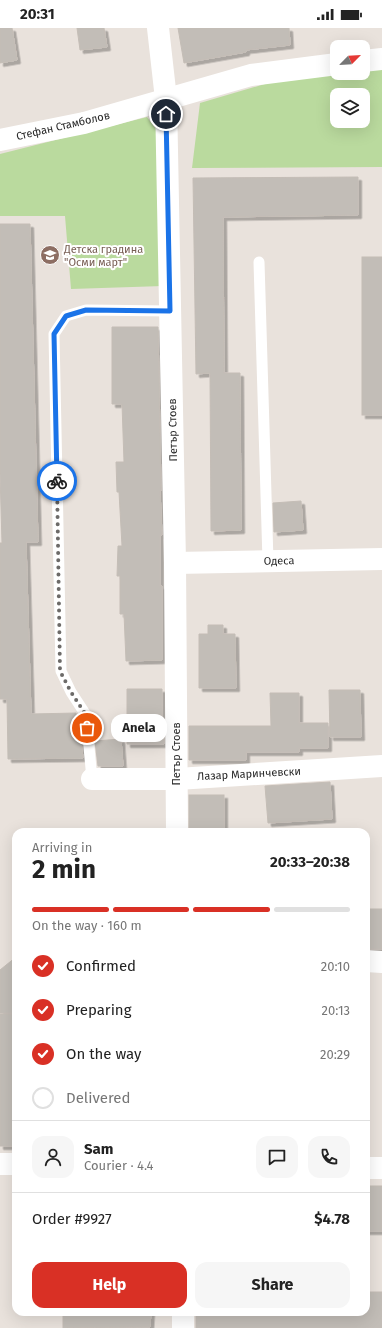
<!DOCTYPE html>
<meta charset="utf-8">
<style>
:root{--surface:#fff;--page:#f6f6f6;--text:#222;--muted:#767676;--line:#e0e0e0;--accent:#d93025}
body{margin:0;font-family:"Fira Sans",sans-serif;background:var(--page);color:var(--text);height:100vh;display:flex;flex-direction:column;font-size:15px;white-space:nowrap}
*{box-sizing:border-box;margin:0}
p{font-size:13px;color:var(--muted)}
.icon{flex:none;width:22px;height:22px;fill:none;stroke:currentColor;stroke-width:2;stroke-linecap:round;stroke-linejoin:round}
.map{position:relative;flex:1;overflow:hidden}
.drawer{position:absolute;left:12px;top:800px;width:358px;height:488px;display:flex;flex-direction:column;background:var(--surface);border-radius:12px;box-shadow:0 4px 16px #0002}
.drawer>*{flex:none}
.needle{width:26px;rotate:66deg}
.buttons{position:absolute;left:330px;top:12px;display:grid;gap:8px}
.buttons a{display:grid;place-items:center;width:40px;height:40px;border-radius:8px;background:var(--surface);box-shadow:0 4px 16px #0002;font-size:20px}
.pin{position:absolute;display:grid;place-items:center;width:34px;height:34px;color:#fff;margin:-17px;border:2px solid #fff;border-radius:50%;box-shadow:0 1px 4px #0007}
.courier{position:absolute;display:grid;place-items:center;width:40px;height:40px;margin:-20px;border:3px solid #1a73e8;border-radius:50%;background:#fff;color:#222;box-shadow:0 1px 5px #0007}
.bubble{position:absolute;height:28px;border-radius:12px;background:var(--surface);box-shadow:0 4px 16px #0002;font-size:13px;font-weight:700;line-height:28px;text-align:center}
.headline em{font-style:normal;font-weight:700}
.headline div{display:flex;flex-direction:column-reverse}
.headline{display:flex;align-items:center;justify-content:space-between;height:68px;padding:0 20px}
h1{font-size:26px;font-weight:700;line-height:30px}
.bar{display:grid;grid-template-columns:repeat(4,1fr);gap:6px 4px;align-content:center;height:48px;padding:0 20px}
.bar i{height:5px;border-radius:3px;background:var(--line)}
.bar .selected{background:var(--accent)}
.bar p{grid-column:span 4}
.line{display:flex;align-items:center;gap:10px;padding:0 20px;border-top:1px solid var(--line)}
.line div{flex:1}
.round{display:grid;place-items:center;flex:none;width:42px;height:42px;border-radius:12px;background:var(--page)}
ol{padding:0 20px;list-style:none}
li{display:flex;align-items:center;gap:12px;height:44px}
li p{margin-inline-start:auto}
li .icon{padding:4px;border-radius:50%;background:var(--accent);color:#fff;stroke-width:4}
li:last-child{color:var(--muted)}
li i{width:22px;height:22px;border:2px solid var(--line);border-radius:50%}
.primary-button{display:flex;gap:8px;margin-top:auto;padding:8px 20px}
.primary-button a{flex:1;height:46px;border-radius:12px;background:var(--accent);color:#fff;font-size:16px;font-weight:700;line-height:46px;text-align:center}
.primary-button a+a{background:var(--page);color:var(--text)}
.status{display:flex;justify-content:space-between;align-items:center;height:28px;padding:0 20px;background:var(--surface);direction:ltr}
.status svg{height:11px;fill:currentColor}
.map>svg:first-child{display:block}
</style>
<div class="status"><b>20:31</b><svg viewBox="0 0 49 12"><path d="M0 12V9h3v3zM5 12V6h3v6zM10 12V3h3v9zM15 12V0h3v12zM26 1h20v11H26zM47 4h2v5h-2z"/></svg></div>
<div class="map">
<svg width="382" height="1300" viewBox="0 0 382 1300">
<defs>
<filter id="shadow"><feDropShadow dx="3.5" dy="3.5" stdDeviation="0" flood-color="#0004"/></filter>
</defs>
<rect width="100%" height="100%" fill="#e9e2dc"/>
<g fill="#bada9e" fill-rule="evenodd">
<path d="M382 39V139L192 140 200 75 275 53 337 45H363V42ZM337 67H363V93H337Z"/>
<path d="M147 89 159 105 163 258 71 261 65 188H0V126Z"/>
</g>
<g fill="#c2bdb7" stroke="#c4bdb6" filter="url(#shadow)">
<path d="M0 0H12L17 32 0 35Z"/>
<path d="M77 0H104L107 19 80 22Z"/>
<path d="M178 0H289L290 17 246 22V24L184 35Z"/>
<path d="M358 149V187L223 189 224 345H240L241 502 211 503 210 345 196 346 193 150Z"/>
<path d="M0 196H30L38 514H26L31 686 76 685 77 714 81 713 83 730 8 731 7 671H0V515H2L0 445Z"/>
<rect x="362" y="229" width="20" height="158"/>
<path d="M112 299H158L161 463H160L162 507H160V558H162V632L126 633 124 586H120V548H117L118 518H122L119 464H117L116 434H124L122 376H112Z"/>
<path d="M301 473 303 502 274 504 273 475Z"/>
<path d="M208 597H223V606H235L236 660H199V606H208Z"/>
<path d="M127 661H162V698H164V716H127Z"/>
<path d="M329 662H360L361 709H330Z"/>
<path d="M270 665H299V695H328V720H299V724H246V732H189V698H271Z"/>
<path d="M121 711 123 738H98L95 713Z"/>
<path d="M330 754 332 791 268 795 265 758Z"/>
<rect x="189" y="767" width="35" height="37"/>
<rect x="366" y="881" width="16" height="40"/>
<path d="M16 929V985H0V942Z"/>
<path d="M0 986H14L16 1118H0Z"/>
<rect x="366" y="1158" width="16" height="45"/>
<path d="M366 1264H382V1300H196V1284H366Z"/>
<path d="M63 1284H151L150 1299 63 1300Z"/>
</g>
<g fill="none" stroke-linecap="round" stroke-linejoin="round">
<g stroke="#fff" stroke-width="11">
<path d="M259 234 268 533"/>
<path d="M92 751 86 687 71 664 61 643 54 306 66 288 86 282 170 283"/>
</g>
<g stroke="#fff" stroke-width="22">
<path d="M158 0 166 71 175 535 177 804"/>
<path d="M175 535 382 531"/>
<path d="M92 751H177L382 738"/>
<path d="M366 933 382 934"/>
<path d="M0 1136H16"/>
<path d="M366 1140H382"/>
<path d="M183 1284V1300"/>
</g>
<g stroke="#fff" stroke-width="22">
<path d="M363 33 382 31"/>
<path d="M0 112 84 95 251 47 337 36"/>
</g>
</g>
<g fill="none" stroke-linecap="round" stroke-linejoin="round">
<path stroke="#6c6a68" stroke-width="4" stroke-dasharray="0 7.2" d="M57 453 60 643 71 664 86 687 87 700"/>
<path stroke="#1a73e8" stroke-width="5" d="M57 453 54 306 66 288 86 282 170 283 166 86"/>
</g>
<defs>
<g id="school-disc" transform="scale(1)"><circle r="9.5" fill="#8d6e63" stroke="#fff"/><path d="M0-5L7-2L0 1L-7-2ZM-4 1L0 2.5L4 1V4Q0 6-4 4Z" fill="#fff"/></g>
</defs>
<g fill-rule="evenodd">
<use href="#school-disc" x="50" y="227"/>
</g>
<g text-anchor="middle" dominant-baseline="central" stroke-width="4" stroke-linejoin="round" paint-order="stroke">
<g font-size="11" fill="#292929" stroke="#fff">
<text transform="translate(63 98) rotate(-13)">Стефан Стамболов</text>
<text transform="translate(173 402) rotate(-91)">Петър Стоев</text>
<text transform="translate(279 533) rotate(-1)">Одеса</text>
<text transform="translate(176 726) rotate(-90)">Петър Стоев</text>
<text transform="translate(249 746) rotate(-3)">Лазар Маринчевски</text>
</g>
<g font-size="11" fill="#785e54" stroke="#fff" text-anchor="start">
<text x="64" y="221">Детска градина<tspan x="64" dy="13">"Осми март"</tspan></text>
</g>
</g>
</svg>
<div class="buttons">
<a><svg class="needle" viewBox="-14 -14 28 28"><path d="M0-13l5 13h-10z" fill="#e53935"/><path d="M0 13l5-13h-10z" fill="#767676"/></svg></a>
<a><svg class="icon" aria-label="layers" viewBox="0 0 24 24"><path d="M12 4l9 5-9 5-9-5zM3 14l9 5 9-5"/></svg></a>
</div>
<div class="pin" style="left:87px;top:700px;background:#ea580c"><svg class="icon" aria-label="bag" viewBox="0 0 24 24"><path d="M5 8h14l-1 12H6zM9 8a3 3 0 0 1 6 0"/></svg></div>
<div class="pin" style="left:166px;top:86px;background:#1f2937"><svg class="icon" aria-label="home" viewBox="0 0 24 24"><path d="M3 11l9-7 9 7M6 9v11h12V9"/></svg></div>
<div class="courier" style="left:57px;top:453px"><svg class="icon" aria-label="bike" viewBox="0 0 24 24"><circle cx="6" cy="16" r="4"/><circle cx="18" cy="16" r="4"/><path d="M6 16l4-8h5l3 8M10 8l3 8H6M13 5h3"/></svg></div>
<div class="bubble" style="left:111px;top:686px;width:56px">Anela</div>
<section class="drawer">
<div class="headline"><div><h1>2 min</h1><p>Arriving in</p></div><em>20:33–20:38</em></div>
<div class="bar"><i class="selected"></i><i class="selected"></i><i class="selected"></i><i></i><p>On the way · 160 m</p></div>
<ol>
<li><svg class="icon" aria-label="check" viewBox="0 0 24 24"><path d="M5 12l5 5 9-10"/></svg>Confirmed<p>20:10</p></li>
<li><svg class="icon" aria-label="check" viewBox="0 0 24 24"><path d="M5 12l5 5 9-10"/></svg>Preparing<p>20:13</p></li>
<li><svg class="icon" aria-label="check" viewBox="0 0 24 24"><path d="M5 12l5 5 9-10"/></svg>On the way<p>20:29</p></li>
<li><i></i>Delivered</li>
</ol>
<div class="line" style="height:72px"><a class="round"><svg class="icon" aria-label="person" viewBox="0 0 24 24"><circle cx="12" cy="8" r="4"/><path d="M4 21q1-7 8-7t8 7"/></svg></a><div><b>Sam</b><p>Courier · 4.4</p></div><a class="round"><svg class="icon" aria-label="chat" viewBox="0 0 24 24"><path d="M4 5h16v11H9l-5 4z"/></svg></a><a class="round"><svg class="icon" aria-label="phone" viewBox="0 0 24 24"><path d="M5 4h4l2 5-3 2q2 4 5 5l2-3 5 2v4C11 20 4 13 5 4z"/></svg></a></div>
<div class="line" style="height:52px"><div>Order #9927</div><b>$4.78</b></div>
<div class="primary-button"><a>Help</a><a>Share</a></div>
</section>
</div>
